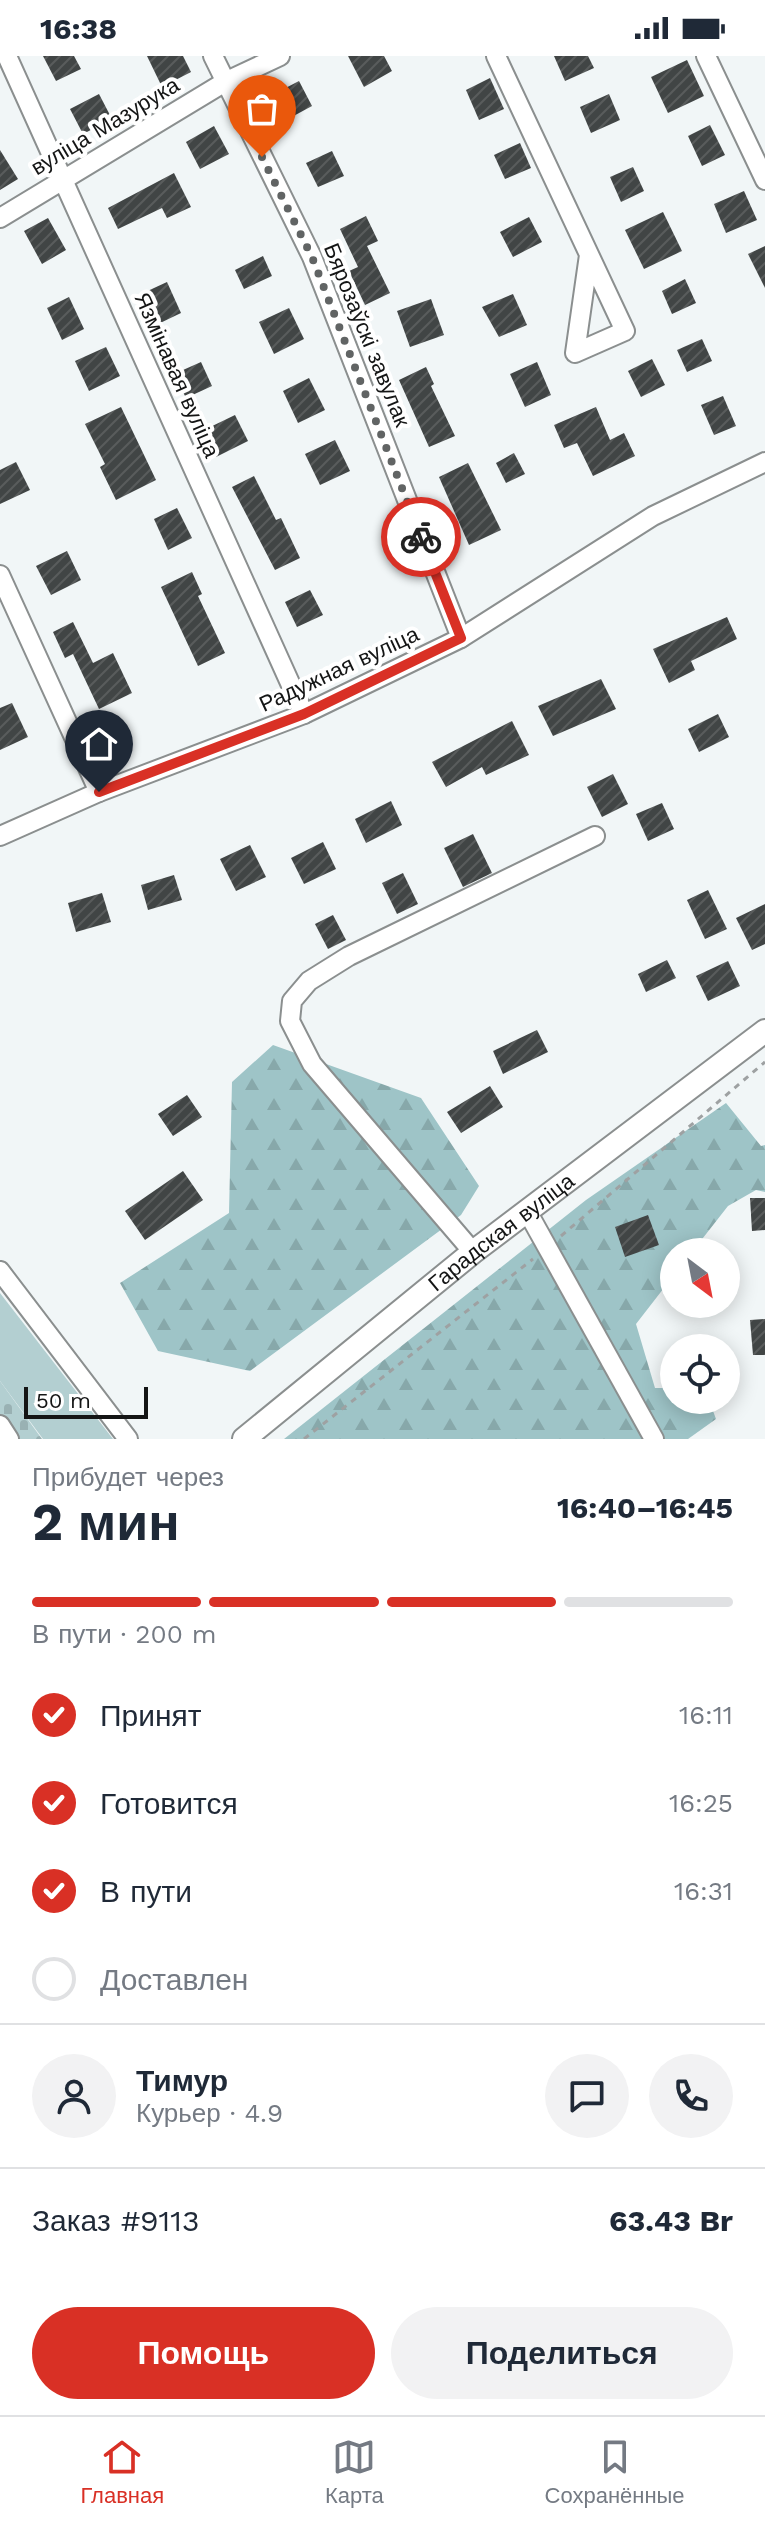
<!DOCTYPE html>
<html lang="ru">
<meta charset="utf-8">
<style>
:root{--surface:#fff;--page:#f2f2f3;--text:#1f2937;--muted:#747a83;--line:#e0e1e3;--accent:#d93025}
body{margin:0;font-family:"Work Sans",sans-serif;background:var(--page);color:var(--text);height:100vh;display:flex;flex-direction:column;font-size:30px;white-space:nowrap}
*{box-sizing:border-box;margin:0}
p{font-size:26px;color:var(--muted)}
.icon{flex:none;width:44px;height:44px;fill:none;stroke:currentColor;stroke-width:2;stroke-linecap:round;stroke-linejoin:round}
.map{position:relative;height:1383px;overflow:hidden}
.side{display:flex;flex-direction:column;background:var(--surface);flex:1}
.side>*{flex:none}
.needle{width:52px;rotate:148deg}
.tools{position:absolute;left:660px;top:1182px;display:grid;gap:16px}
.tools a{display:grid;place-items:center;width:80px;height:80px;border-radius:50%;background:var(--surface);box-shadow:0 4px 20px #0003;font-size:40px}
.scale{position:absolute;left:24px;bottom:20px;width:124px;box-sizing:border-box;padding-left:8px;border:4px solid #141515;border-top:0;font-size:22px;line-height:28px;white-space:nowrap;color:#141515;-webkit-text-stroke:6px #fff;paint-order:stroke}
.pin{position:absolute;display:grid;place-items:center;width:68px;height:68px;color:#fff;margin:-82px -34px;border-radius:50% 50% 50% 0;rotate:-45deg;box-shadow:0 0 8px #0007}
.pin .icon{rotate:45deg}
.courier{position:absolute;display:grid;place-items:center;width:80px;height:80px;margin:-40px;border:6px solid #d93025;border-radius:50%;background:#fff;color:#222;box-shadow:0 2px 10px #0007}
.summary em{font-style:normal;font-weight:700}
.summary div{display:flex;flex-direction:column-reverse}
.summary{display:flex;align-items:center;justify-content:space-between;height:136px;padding:0 32px}
h1{font-size:52px;font-weight:700;line-height:60px}
.bar{display:grid;grid-template-columns:repeat(4,1fr);gap:12px 8px;align-content:center;height:96px;padding:0 32px}
.bar i{height:10px;border-radius:6px;background:var(--line)}
.bar .active{background:var(--accent)}
.bar p{grid-column:span 4}
.line{display:flex;align-items:center;gap:20px;padding:0 32px;border-top:2px solid var(--line)}
.line div{flex:1}
.round{display:grid;place-items:center;flex:none;width:84px;height:84px;border-radius:42px;background:var(--page)}
ol{padding:0 32px;list-style:none}
li{display:flex;align-items:center;gap:24px;height:88px}
li p{margin-inline-start:auto}
li .icon{padding:8px;border-radius:50%;background:var(--accent);color:#fff;stroke-width:4}
li:last-child{color:var(--muted)}
li i{width:44px;height:44px;border:4px solid var(--line);border-radius:50%}
.action{display:flex;gap:16px;margin-top:auto;padding:16px 32px}
.action a{flex:1;height:92px;border-radius:48px;background:var(--accent);color:#fff;font-size:32px;font-weight:700;line-height:92px;text-align:center}
.action a+a{background:var(--page);color:var(--text)}
.status{display:flex;justify-content:space-between;align-items:center;height:56px;padding:0 40px;background:var(--surface);direction:ltr}
.status svg{height:22px;fill:currentColor}
.menu{display:flex;justify-content:space-around;align-items:center;height:112px;border-top:2px solid var(--line);background:var(--surface);font-size:22px;color:var(--muted)}
.menu a{display:grid;justify-items:center;gap:4px}
.menu .active{color:var(--accent)}
.map>svg:first-child{display:block}
</style>
<div class="status"><b>16:38</b><svg viewBox="0 0 49 12"><path d="M0 12V9h3v3zM5 12V6h3v6zM10 12V3h3v9zM15 12V0h3v12zM26 1h20v11H26zM47 4h2v5h-2z"/></svg></div>
<div class="map">
<svg width="765" height="1383" viewBox="0 0 765 1383">
<defs>
<pattern id="forest-firs" width="22" height="20" patternUnits="userSpaceOnUse" patternTransform="scale(2)"><rect width="22" height="20" fill="#9ec4c7"/><path d="M5 1l3.5 6h-7zM16 11l3.5 6h-7z" fill="#87a8aa"/></pattern>
<pattern id="cemetery-stones" width="16" height="16" patternUnits="userSpaceOnUse" patternTransform="scale(2)"><rect width="16" height="16" fill="#b3cfd1"/><path d="M2 7V4a2 2 0 0 1 4 0v3zM10 15v-3a2 2 0 0 1 4 0v3z" fill="#99b1b3"/></pattern>
<pattern id="building-hatch" width="6" height="6" patternUnits="userSpaceOnUse" patternTransform="scale(2)"><rect width="6" height="6" fill="#414545"/><path d="M-1 1l2-2M0 6l6-6M5 7l2-2" fill="none" stroke="#595c5c"/></pattern>
</defs>
<rect width="100%" height="100%" fill="#f1f6f7"/>
<path fill="#b3cfd1" d="M0 1237 113 1383H43L0 1325Z"/>
<g fill="url(#forest-firs)">
<path d="M273 989 421 1042 479 1130 461 1159 250 1315 158 1295 120 1227 229 1157 232 1026Z"/>
<path d="M726 1047 761 1090 765 1089V1136L756 1134 728 1150 692 1196H674V1219L636 1268 655 1332H674V1344H709L716 1363 688 1383H284L586 1144Z"/>
</g>
<path fill="url(#cemetery-stones)" d="M0 1325 42 1383H0Z"/>
<g fill="url(#building-hatch)">
<path d="M43 0H74L81 13 56 25Z"/>
<path d="M147 0H183L191 16 162 31Z"/>
<path d="M348 0H384L392 15 364 31Z"/>
<path d="M554 0H588L594 12 565 25Z"/>
<path d="M687 4 704 40 668 57 651 21Z"/>
<path d="M490 22 504 53 479 64 466 34Z"/>
<path d="M299 25 312 50 288 63 274 38Z"/>
<path d="M99 38 112 63 83 78 70 53Z"/>
<path d="M609 38 620 64 591 77 580 51Z"/>
<path d="M710 69 725 99 702 110 688 80Z"/>
<path d="M214 70 229 98 200 113 186 86Z"/>
<path d="M520 87 531 112 505 123 494 99Z"/>
<path d="M0 94 18 123 0 134Z"/>
<path d="M332 95 344 120 318 131 306 107Z"/>
<path d="M633 111 644 135 621 146 610 121Z"/>
<path d="M174 117 191 151 167 162 162 152 118 173 108 152Z"/>
<path d="M744 135 757 164 726 177 714 148Z"/>
<path d="M663 156 682 195 644 213 625 174Z"/>
<path d="M366 160 378 185 367 190 390 237 365 249 349 215 358 211 340 173Z"/>
<path d="M529 161 542 186 513 201 500 176Z"/>
<path d="M48 162 66 194 42 208 24 175Z"/>
<path d="M765 190V232L748 198Z"/>
<path d="M263 200 272 220 244 233 235 214Z"/>
<path d="M685 223 696 247 672 258 662 235Z"/>
<path d="M167 226 181 257 156 269 141 238Z"/>
<path d="M513 238 527 269 499 281 482 251Z"/>
<path d="M69 241 84 273 62 284 47 252Z"/>
<path d="M431 243 444 279 410 291 397 255Z"/>
<path d="M289 252 304 283 274 298 259 266Z"/>
<path d="M702 283 712 305 687 316 677 294Z"/>
<path d="M106 291 120 320 89 335 75 305Z"/>
<path d="M652 303 665 329 641 341 628 315Z"/>
<path d="M201 306 212 330 186 342 174 318Z"/>
<path d="M537 306 551 339 525 351 510 318Z"/>
<path d="M426 311 434 328 431 330 455 380 429 391 399 324Z"/>
<path d="M309 322 325 354 298 367 283 335Z"/>
<path d="M723 340 736 370 714 379 701 349Z"/>
<path d="M121 351 156 424 116 444 100 411 105 408 85 368Z"/>
<path d="M596 351 610 384 624 377 635 400 593 420 577 387 564 392 554 369Z"/>
<path d="M235 359 248 385 216 401 204 374Z"/>
<path d="M335 384 350 415 320 429 305 398Z"/>
<path d="M514 397 525 418 506 427 496 407Z"/>
<path d="M16 406 30 434 0 448V414Z"/>
<path d="M468 407 501 474 469 489 439 421Z"/>
<path d="M254 420 276 464 281 462 300 502 275 514 232 431Z"/>
<path d="M177 452 192 482 168 494 154 463Z"/>
<path d="M67 495 81 524 51 539 36 510Z"/>
<path d="M192 516 202 538 198 540 225 597 198 610 161 531Z"/>
<path d="M310 534 323 559 297 571 285 546Z"/>
<path d="M727 561 737 583 691 605 695 614 669 627 653 593Z"/>
<path d="M73 566 93 607 113 597 132 637 99 653 73 598 65 602 53 576Z"/>
<path d="M601 623 616 653 553 680 538 650Z"/>
<path d="M12 647 28 681 0 694V652Z"/>
<path d="M718 658 729 681 699 696 688 673Z"/>
<path d="M512 665 529 699 486 719 482 711 446 731 432 706Z"/>
<path d="M613 718 628 748 602 761 587 731Z"/>
<path d="M391 745 402 769 366 787 355 763Z"/>
<path d="M662 747 674 773 648 785 636 758Z"/>
<path d="M473 778 492 817 463 831 444 792Z"/>
<path d="M323 786 336 813 304 828 291 802Z"/>
<path d="M250 789 266 821 236 835 220 803Z"/>
<path d="M403 817 418 848 397 858 382 827Z"/>
<path d="M174 819 182 844 148 854 141 829Z"/>
<path d="M708 834 727 873 705 883 687 844Z"/>
<path d="M102 837 111 866 76 876 68 847Z"/>
<path d="M765 848V888L752 894 736 862Z"/>
<path d="M333 859 346 884 328 893 315 868Z"/>
<path d="M667 904 676 922 646 936 638 918Z"/>
<path d="M728 905 740 930 708 945 696 920Z"/>
<path d="M537 974 548 996 503 1018 493 995Z"/>
<path d="M490 1030 503 1051 461 1077 447 1056Z"/>
<path d="M187 1039 202 1061 173 1080 158 1058Z"/>
<path d="M183 1115 203 1144 145 1184 125 1155Z"/>
<path d="M750 1142H765V1174L752 1175Z"/>
<path d="M648 1159 659 1189 625 1201 615 1171Z"/>
<path d="M765 1263V1299H753L750 1264Z"/>
</g>
<g fill="none" stroke-linecap="round" stroke-linejoin="round">
<g stroke="#8b8f8f" stroke-width="22">
<g id="minor">
<path d="M7 0 304 658"/>
<path d="M213 0 312 201 461 582"/>
<path d="M496 0 625 275 575 297 589 199"/>
<path d="M706 0 765 124"/>
<path d="M0 162 225 26 280 0"/>
<path d="M0 519 99 736"/>
<path d="M0 780 99 736 304 658 461 582 653 460 765 406"/>
<path d="M527 1155 654 1383"/>
<path d="M473 1196 312 1008 290 965 292 945 309 925 349 900 595 780"/>
<path d="M0 1215 128 1383"/>
<path d="M0 1369 9 1383"/>
</g>
</g>
<g stroke="#8b8f8f" stroke-width="26">
<g id="major">
<path id="s1" d="M244 1383 473 1196 765 975"/>
</g>
</g>
<g stroke="#9ea1a2" stroke-width="3" stroke-dasharray="6 6" stroke-linecap="butt">
<path d="M561 1180 765 1006"/>
<path d="M304 1383 533 1203"/>
</g>
<use href="#minor" stroke="#fff" stroke-width="18"/>
<use href="#major" stroke="#fff" stroke-width="22"/>
</g>
<g fill="none" stroke-linecap="round" stroke-linejoin="round">
<path stroke="#616464" stroke-width="8" stroke-dasharray="0 14.4" d="M262 101 312 201 421 481"/>
<path stroke="#d93025" stroke-width="10" d="M99 736 304 658 461 582 421 481"/>
</g>
<g text-anchor="middle" dominant-baseline="central" stroke-width="8" stroke-linejoin="round" paint-order="stroke">
<g font-size="22" fill="#141515" stroke="#fff">
<text transform="translate(105 70) rotate(-31)">вуліца Мазурука</text>
<text transform="translate(367 279) rotate(68)">Бярозаўскі завулак</text>
<text transform="translate(177 319) rotate(66)">Язмінавая вуліца</text>
<text transform="translate(339 613) rotate(-25)">Радужная вуліца</text>
<text stroke="none"><textPath href="#s1" startOffset="330">Гарадская вуліца</textPath></text>
</g>
</g>
</svg>
<div class="tools">
<a><svg class="needle" viewBox="-14 -14 28 28"><path d="M0-13l5 13h-10z" fill="#e53935"/><path d="M0 13l5-13h-10z" fill="#747a83"/></svg></a>
<a><svg class="icon" aria-label="locate" viewBox="0 0 24 24"><circle cx="12" cy="12" r="6"/><path d="M12 2v4M12 18v4M2 12h4M18 12h4"/></svg></a>
</div>
<div class="scale">50 m</div>
<div class="pin" style="left:262px;top:101px;background:#ea580c"><svg class="icon" aria-label="bag" viewBox="0 0 24 24"><path d="M5 8h14l-1 12H6zM9 8a3 3 0 0 1 6 0"/></svg></div>
<div class="pin" style="left:99px;top:736px;background:#1f2937"><svg class="icon" aria-label="home" viewBox="0 0 24 24"><path d="M3 11l9-7 9 7M6 9v11h12V9"/></svg></div>
<div class="courier" style="left:421px;top:481px"><svg class="icon" aria-label="bike" viewBox="0 0 24 24"><circle cx="6" cy="16" r="4"/><circle cx="18" cy="16" r="4"/><path d="M6 16l4-8h5l3 8M10 8l3 8H6M13 5h3"/></svg></div>
</div>
<section class="side">
<div class="summary"><div><h1>2 мин</h1><p>Прибудет через</p></div><em>16:40–16:45</em></div>
<div class="bar"><i class="active"></i><i class="active"></i><i class="active"></i><i></i><p>В пути · 200 m</p></div>
<ol>
<li><svg class="icon" aria-label="check" viewBox="0 0 24 24"><path d="M5 12l5 5 9-10"/></svg>Принят<p>16:11</p></li>
<li><svg class="icon" aria-label="check" viewBox="0 0 24 24"><path d="M5 12l5 5 9-10"/></svg>Готовится<p>16:25</p></li>
<li><svg class="icon" aria-label="check" viewBox="0 0 24 24"><path d="M5 12l5 5 9-10"/></svg>В пути<p>16:31</p></li>
<li><i></i>Доставлен</li>
</ol>
<div class="line" style="height:144px"><a class="round"><svg class="icon" aria-label="person" viewBox="0 0 24 24"><circle cx="12" cy="8" r="4"/><path d="M4 21q1-7 8-7t8 7"/></svg></a><div><b>Тимур</b><p>Курьер · 4.9</p></div><a class="round"><svg class="icon" aria-label="chat" viewBox="0 0 24 24"><path d="M4 5h16v11H9l-5 4z"/></svg></a><a class="round"><svg class="icon" aria-label="phone" viewBox="0 0 24 24"><path d="M5 4h4l2 5-3 2q2 4 5 5l2-3 5 2v4C11 20 4 13 5 4z"/></svg></a></div>
<div class="line" style="height:104px"><div>Заказ #9113</div><b>63.43 Br</b></div>
<div class="action"><a>Помощь</a><a>Поделиться</a></div>
</section>
<nav class="menu">
<a class="active"><svg class="icon" aria-label="home" viewBox="0 0 24 24"><path d="M3 11l9-7 9 7M6 9v11h12V9"/></svg>Главная</a>
<a><svg class="icon" aria-label="map" viewBox="0 0 24 24"><path d="M3 6l6-2 6 2 6-2v14l-6 2-6-2-6 2zM9 4v14M15 6v14"/></svg>Карта</a>
<a><svg class="icon" aria-label="saved" viewBox="0 0 24 24"><path d="M7 4h10v16l-5-4-5 4z"/></svg>Сохранённые</a>
</nav>
